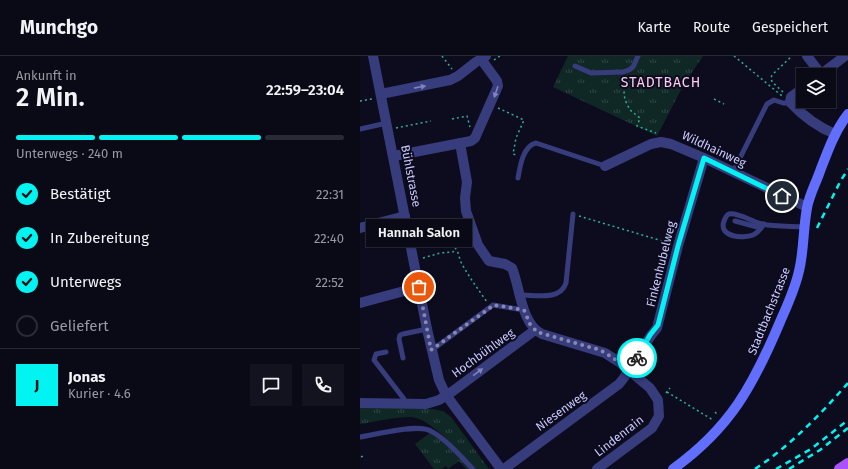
<!DOCTYPE html>
<html lang="de">
<meta charset="utf-8">
<style>
:root{--surface:#0a0916;--page:#13121f;--text:#f1f3f6;--muted:#999aa1;--line:#2a2a35;--accent:#01f3f2}
body{margin:0;font-family:"Fira Sans",sans-serif;background:var(--page);color:var(--text);height:100vh;display:flex;flex-direction:column;font-size:15px;white-space:nowrap}
*{box-sizing:border-box;margin:0}
p{font-size:13px;color:var(--muted)}
.icon{flex:none;width:22px;height:22px;fill:none;stroke:currentColor;stroke-width:2;stroke-linecap:round;stroke-linejoin:round}
.map{position:relative;flex:1;overflow:hidden}
.drawer{display:flex;flex-direction:column;background:var(--surface);width:360px}
.drawer>*{flex:none}
.buttons{position:absolute;left:436px;top:12px;display:grid;gap:8px}
.buttons a{display:grid;place-items:center;width:40px;height:40px;border-radius:0px;background:var(--surface);box-shadow:0 1px 3px #0004,0 0 0 1px var(--line);font-size:20px}
.pin{position:absolute;display:grid;place-items:center;width:34px;height:34px;color:#fff;margin:-17px;border:2px solid #fff;border-radius:50%;box-shadow:0 1px 4px #0007}
.courier{position:absolute;display:grid;place-items:center;width:40px;height:40px;margin:-20px;border:3px solid #01f3f2;border-radius:50%;background:#fff;color:#222;box-shadow:0 1px 5px #0007}
.bubble{position:absolute;height:28px;border-radius:0px;background:var(--surface);box-shadow:0 1px 3px #0004,0 0 0 1px var(--line);font-size:13px;font-weight:600;line-height:28px;text-align:center}
.headline em{font-style:normal;font-weight:600}
.headline div{display:flex;flex-direction:column-reverse}
.headline{display:flex;align-items:center;justify-content:space-between;height:68px;padding:0 16px}
h1{font-size:26px;font-weight:600;line-height:30px}
.bar{display:grid;grid-template-columns:repeat(4,1fr);gap:6px 4px;align-content:center;height:48px;padding:0 16px}
.bar i{height:5px;border-radius:3px;background:var(--line)}
.bar .selected{background:var(--accent)}
.bar p{grid-column:span 4}
.line{display:flex;align-items:center;gap:10px;padding:0 16px;border-top:1px solid var(--line)}
.line div{flex:1}
.round{display:grid;place-items:center;flex:none;width:42px;height:42px;border-radius:0px;background:var(--page)}
ol{padding:0 16px;list-style:none}
li{display:flex;align-items:center;gap:12px;height:44px}
li p{margin-inline-start:auto}
li .icon{padding:4px;border-radius:50%;background:var(--accent);color:#111;stroke-width:4}
li:last-child{color:var(--muted)}
li i{width:22px;height:22px;border:2px solid var(--line);border-radius:50%}
header{display:flex;align-items:center;gap:24px;box-sizing:border-box;height:56px;padding:0 20px;background:var(--surface);border-bottom:1px solid var(--line)}
header strong{font-size:19px}
nav{display:flex;gap:22px;margin-inline-start:auto;font-size:14px}
main{display:flex;flex:1;min-height:0}
.map>svg:first-child{display:block}
</style>
<header>
<strong>Munchgo</strong>
<nav><a>Karte</a><a>Route</a><a>Gespeichert</a></nav>
</header>
<main>
<section class="drawer">
<div class="headline"><div><h1>2 Min.</h1><p>Ankunft in</p></div><em>22:59–23:04</em></div>
<div class="bar"><i class="selected"></i><i class="selected"></i><i class="selected"></i><i></i><p>Unterwegs · 240 m</p></div>
<ol>
<li><svg class="icon" aria-label="check" viewBox="0 0 24 24"><path d="M5 12l5 5 9-10"/></svg>Bestätigt<p>22:31</p></li>
<li><svg class="icon" aria-label="check" viewBox="0 0 24 24"><path d="M5 12l5 5 9-10"/></svg>In Zubereitung<p>22:40</p></li>
<li><svg class="icon" aria-label="check" viewBox="0 0 24 24"><path d="M5 12l5 5 9-10"/></svg>Unterwegs<p>22:52</p></li>
<li><i></i>Geliefert</li>
</ol>
<div class="line" style="height:72px"><b class="round" style="background:var(--accent);color:#111">J</b><div><b>Jonas</b><p>Kurier · 4.6</p></div><a class="round"><svg class="icon" aria-label="chat" viewBox="0 0 24 24"><path d="M4 5h16v11H9l-5 4z"/></svg></a><a class="round"><svg class="icon" aria-label="phone" viewBox="0 0 24 24"><path d="M5 4h4l2 5-3 2q2 4 5 5l2-3 5 2v4C11 20 4 13 5 4z"/></svg></a></div>
</section>
<div class="map">
<svg width="488" height="413" viewBox="0 0 488 413">
<defs>
<pattern id="grass-tufts" width="24" height="20" patternUnits="userSpaceOnUse"><rect width="24" height="20" fill="#0f2825"/><path d="M3 7l-1-3M5 7V3M7 7l1-3M15 17l-1-3M17 17v-4M19 17l1-3" fill="none" stroke="#314646"/></pattern>
</defs>
<rect width="100%" height="100%" fill="#0d0c1e"/>
<g fill="url(#grass-tufts)">
<path d="M208 0H343L324 28 297 80 193 31Z"/>
<path d="M0 351 71 353 83 355 91 361 129 413H116C102 399 72 363 52 361 38 360 14 366 0 368Z"/>
<path d="M70 377H74L84 385 110 413H106L99 405 88 413 86 410 81 413H74L55 388Z"/>
</g>
<g fill="none" stroke-linecap="round" stroke-linejoin="round">
<g stroke="#2eaf9a" stroke-width="1.5" stroke-dasharray="2 3" stroke-linecap="butt">
<path d="M82 0 92 13"/>
<path d="M374 0 422 40"/>
<path d="M134 4 140 0"/>
<path d="M268 21 264 37 265 44 270 54 280 62 277 70 296 77"/>
<path d="M423 36 412 26 411 21 413 18 432 0"/>
<path d="M354 43 364 48"/>
<path d="M0 45 12 43"/>
<path d="M138 52 164 64 156 82 153 98 156 99"/>
<path d="M92 63 107 60 110 71"/>
<path d="M36 72 71 65"/>
<path d="M219 160 309 187"/>
<path d="M63 202 80 197 93 196 95 192 96 193C99 197 99 203 102 208 109 221 118 233 127 246"/>
<path d="M307 336 353 364"/>
<path d="M306 337 310 332"/>
<path d="M355 356 358 359"/>
<path d="M1 401 3 400"/>
</g>
<g stroke="#373c7d" stroke-width="5">
<path d="M215 10 231 17 263 16 269 14 273 11 278 0"/>
<path d="M0 73 27 67"/>
<path d="M373 116 407 48 414 44 423 47H431"/>
<path d="M158 122C160 110 163 90 176 87L245 110"/>
<path d="M375 165 401 172"/>
<path d="M404 168C401 172 398 177 393 179 383 183 358 181 364 165 365 163 366 159 369 158 377 156 393 166 402 168 415 171 431 170 445 171"/>
<path d="M160 239C176 239 200 245 206 227L213 158"/>
<path d="M72 294 133 249 164 254"/>
<path d="M26 296 16 298 14 304 44 343V348"/>
<path d="M43 302 39 283 40 279 43 278 67 273"/>
<path d="M0 381C17 378 49 370 65 373 79 375 103 403 113 413"/>
</g>
<g stroke="#373c7d" stroke-width="10">
<path d="M13 0 67 273 79 324 86 339 141 413"/>
<path d="M447 0 461 18"/>
<path d="M460 19 485 0"/>
<path d="M443 32 431 41 430 46C442 59 458 71 475 78"/>
<path d="M21 38 90 24 98 20 116 6 126 0"/>
<path d="M100 87 107 126 105 142 106 155 118 189 129 205 145 208 152 212C160 231 161 268 182 278L245 297 259 306 290 332 298 344 299 360 292 372 237 413"/>
<path d="M34 100 111 85 115 82 138 30 137 25 121 3"/>
<path d="M245 110 291 88 301 86 311 88 344 102 447 151"/>
<path d="M0 172 45 160"/>
<path d="M0 247 59 231"/>
<path d="M0 347 66 348 79 344 93 335 175 274"/>
<path d="M144 413 259 328C274 311 282 289 297 272L318 190 344 102"/>
</g>
<path stroke="#616efe" stroke-width="10" d="M313 413C370 372 393 330 420 266 427 250 435 233 439 215 444 195 443 173 447 152 449 140 455 129 459 118 467 97 474 76 488 58"/>
<path stroke="#ac51fe" stroke-width="10" d="M479 413 488 407"/>
<g stroke="#01f3f2" stroke-width="2.5" stroke-dasharray="6 5" stroke-linecap="butt">
<path d="M457 172 480 126 488 113"/>
<path d="M395 413C431 389 460 359 488 327"/>
<path d="M416 413 451 393 488 364"/>
<path d="M429 413 460 394 488 372"/>
</g>
</g>
<defs><path id="oneway-solid" d="M-6-.8H1V-3.2L6.5 0L1 3.2V.8H-6Z"/></defs>
<g fill="#8083be">
<use href="#oneway-solid" transform="translate(60 31) rotate(-11)"/>
<use href="#oneway-solid" transform="translate(136 36) rotate(109)"/>
<use href="#oneway-solid" transform="translate(118 316) rotate(-36)"/>
</g>
<g fill="none" stroke-linecap="round" stroke-linejoin="round">
<path stroke="#8888b0" stroke-width="4" stroke-dasharray="0 7.2" d="M59 231 71 294 134 249 164 254 170 268 177 276 240 294 252 301 269 314 277 302"/>
<path stroke="#01f3f2" stroke-width="5" d="M277 302 290 279 298 269 318 190 344 102 422 140"/>
</g>
<g text-anchor="middle" dominant-baseline="central" stroke-width="4" stroke-linejoin="round" paint-order="stroke">
<g font-size="12" fill="#cacaff" stroke="#0d0c1e">
<text transform="translate(354 93) rotate(25)">Wildhainweg</text>
<text transform="translate(51 120) rotate(79)">Bühlstrasse</text>
<text transform="translate(301 208) rotate(-76)">Finkenhubelweg</text>
<text transform="translate(409 255) rotate(-68)">Stadtbachstrasse</text>
<text transform="translate(123 297) rotate(-36)">Hochbühlweg</text>
<text transform="translate(201 355) rotate(-36)">Niesenweg</text>
<text transform="translate(259 380) rotate(-38)">Lindenrain</text>
</g>
<g font-size="14" letter-spacing="1" fill="#ffccf1" stroke="#0d0c1e">
<text x="301" y="26">STADTBACH</text>
</g>
</g>
</svg>
<div class="buttons">
<a><svg class="icon" aria-label="layers" viewBox="0 0 24 24"><path d="M12 4l9 5-9 5-9-5zM3 14l9 5 9-5"/></svg></a>
</div>
<div class="pin" style="left:59px;top:231px;background:#ea580c"><svg class="icon" aria-label="bag" viewBox="0 0 24 24"><path d="M5 8h14l-1 12H6zM9 8a3 3 0 0 1 6 0"/></svg></div>
<div class="pin" style="left:422px;top:140px;background:#1f2937"><svg class="icon" aria-label="home" viewBox="0 0 24 24"><path d="M3 11l9-7 9 7M6 9v11h12V9"/></svg></div>
<div class="courier" style="left:277px;top:302px"><svg class="icon" aria-label="bike" viewBox="0 0 24 24"><circle cx="6" cy="16" r="4"/><circle cx="18" cy="16" r="4"/><path d="M6 16l4-8h5l3 8M10 8l3 8H6M13 5h3"/></svg></div>
<div class="bubble" style="left:6px;top:163px;width:106px">Hannah Salon</div>
</div>
</main>
